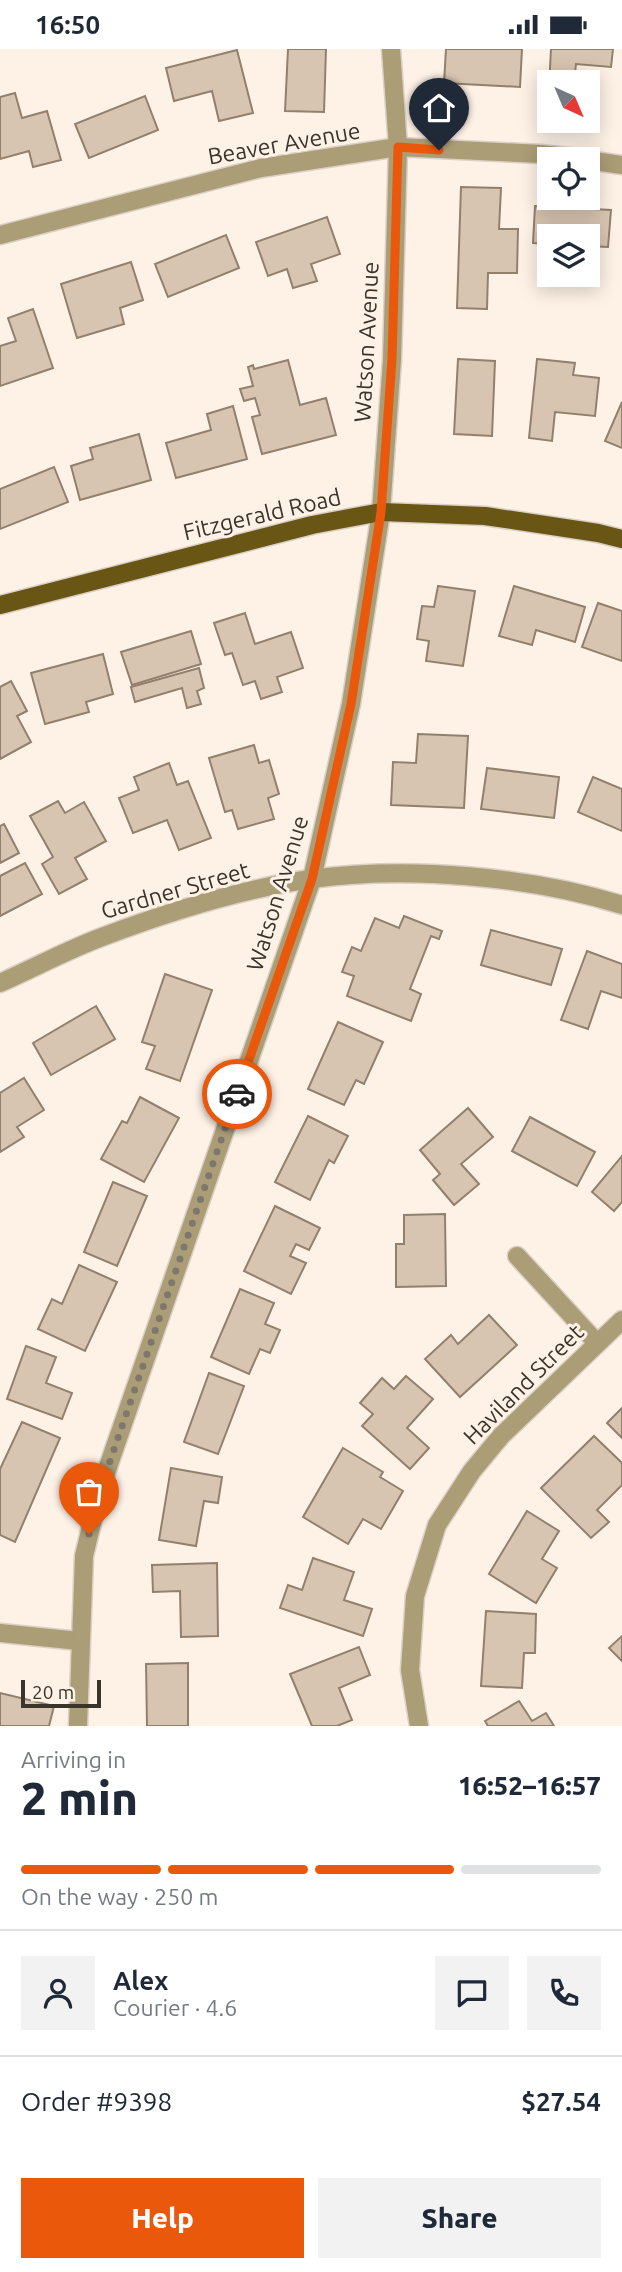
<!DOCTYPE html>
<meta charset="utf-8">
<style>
:root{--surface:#fff;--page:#f2f2f3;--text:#1f2937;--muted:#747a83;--line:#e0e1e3;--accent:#ea580c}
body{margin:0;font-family:Ubuntu,sans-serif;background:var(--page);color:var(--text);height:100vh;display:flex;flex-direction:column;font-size:26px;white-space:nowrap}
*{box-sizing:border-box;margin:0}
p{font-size:23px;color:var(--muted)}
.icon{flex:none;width:38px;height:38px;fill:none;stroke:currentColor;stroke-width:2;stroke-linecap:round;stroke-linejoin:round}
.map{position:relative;height:1677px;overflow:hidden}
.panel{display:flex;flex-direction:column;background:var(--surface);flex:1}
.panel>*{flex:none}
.needle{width:46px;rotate:136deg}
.buttons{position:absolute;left:537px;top:21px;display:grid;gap:14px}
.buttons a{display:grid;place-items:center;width:63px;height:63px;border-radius:0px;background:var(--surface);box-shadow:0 4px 18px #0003;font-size:35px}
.scale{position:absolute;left:21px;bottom:18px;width:80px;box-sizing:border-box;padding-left:7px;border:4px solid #3b342c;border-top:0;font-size:19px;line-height:24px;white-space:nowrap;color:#3b342c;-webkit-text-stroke:5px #fef2e6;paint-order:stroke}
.pin{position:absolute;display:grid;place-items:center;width:60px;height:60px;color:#fff;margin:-72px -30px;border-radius:50% 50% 50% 0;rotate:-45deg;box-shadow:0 0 7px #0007}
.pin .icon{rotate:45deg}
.courier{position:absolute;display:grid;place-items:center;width:70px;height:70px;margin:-35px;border:5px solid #ea580c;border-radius:50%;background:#fff;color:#222;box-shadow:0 2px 9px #0007}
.summary em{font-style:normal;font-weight:800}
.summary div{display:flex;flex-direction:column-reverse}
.summary{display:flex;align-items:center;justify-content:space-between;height:119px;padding:0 21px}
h1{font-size:46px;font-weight:800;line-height:52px}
.bar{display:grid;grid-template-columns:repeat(4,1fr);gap:10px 7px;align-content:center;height:84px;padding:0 21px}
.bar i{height:9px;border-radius:5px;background:var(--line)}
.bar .on{background:var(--accent)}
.bar p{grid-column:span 4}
.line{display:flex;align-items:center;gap:18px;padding:0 21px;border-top:2px solid var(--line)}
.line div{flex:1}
.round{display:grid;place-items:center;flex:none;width:74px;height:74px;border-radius:0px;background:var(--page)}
.primary-button{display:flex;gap:14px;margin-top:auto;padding:14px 21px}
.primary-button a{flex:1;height:80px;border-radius:0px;background:var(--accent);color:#fff;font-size:28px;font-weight:800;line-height:80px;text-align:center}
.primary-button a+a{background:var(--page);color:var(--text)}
.status{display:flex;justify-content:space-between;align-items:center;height:49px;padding:0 35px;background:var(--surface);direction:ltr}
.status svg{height:19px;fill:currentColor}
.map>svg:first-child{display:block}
</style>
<div class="status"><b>16:50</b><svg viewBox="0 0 49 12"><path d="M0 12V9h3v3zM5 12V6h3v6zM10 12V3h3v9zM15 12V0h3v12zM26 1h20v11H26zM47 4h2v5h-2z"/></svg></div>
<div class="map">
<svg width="622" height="1677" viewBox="0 0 622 1677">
<rect width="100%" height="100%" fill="#fef2e6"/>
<g fill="#d8c5b1" stroke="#92806d" stroke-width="2">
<path d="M288 0H326L324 63 285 62Z"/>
<path d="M446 0H522L520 38 444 34Z"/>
<path d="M551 0H613L611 18 576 15 574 33H550L549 39Z"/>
<path d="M237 1 253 64 219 72 212 42 174 52 166 19Z"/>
<path d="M15 44 22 69 47 62 61 111 33 118 29 102 0 110V48Z"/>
<path d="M145 47 158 81 89 109 75 75Z"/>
<path d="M461 138 501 139 499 180H518L517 224H488L487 260 457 259Z"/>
<path d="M535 157 611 161 608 198 588 197V187H550V195L533 194Z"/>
<path d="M327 168 340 205 311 215 317 232 293 239 287 220 268 227 256 193Z"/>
<path d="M226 186 239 219 168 248 155 215Z"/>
<path d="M131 213 143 251 120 259 124 275 77 289 61 235Z"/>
<path d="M33 260 53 319 0 337V297L16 292 8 269Z"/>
<path d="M458 310 495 312 492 387 454 385Z"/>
<path d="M537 310 575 314 573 326 599 329 595 367 555 363 552 392 529 389Z"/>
<path d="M288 311 300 356 326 349 336 386 262 405 252 368 260 366 255 349 244 352 240 340 253 337 248 318 253 316 254 320Z"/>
<path d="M622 353V399L605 392Z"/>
<path d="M233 357 247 410 176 429 166 394 211 381 207 365Z"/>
<path d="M139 385 151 431 80 451 71 417 93 410 90 399Z"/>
<path d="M54 418 68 453 0 480V440Z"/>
<path d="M438 537 475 542 463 617 426 612 429 592 417 590 422 557 434 558Z"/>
<path d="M514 537 585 558 575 593 536 581 532 596 499 587Z"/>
<path d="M598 554 622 562V612L582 598Z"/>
<path d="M245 564 255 595 291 583 303 619 277 628 282 643 261 650 255 632 243 636 232 604 225 606 214 574Z"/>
<path d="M191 582 201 615 132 636 121 603Z"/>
<path d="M103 605 113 645 86 653 89 663 45 675 31 624Z"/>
<path d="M199 619 204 639 197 642 201 655 187 659 182 639 135 653 131 638Z"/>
<path d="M11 632 27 662 17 667 31 693 0 710V638Z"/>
<path d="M418 685 468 687 464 759 391 756 393 713 416 714Z"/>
<path d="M254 696 259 714 269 711 279 745 268 749 274 770 238 780 232 761 225 763 209 709Z"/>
<path d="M169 714 177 736 188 732 211 789 179 801 167 771 133 784 119 749 139 741 134 728Z"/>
<path d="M487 719 559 728 554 769 481 760Z"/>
<path d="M593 728 622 740V782L578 763Z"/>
<path d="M58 752 65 764 84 753 106 792 75 809 87 830 59 845 42 815 53 808 30 767Z"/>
<path d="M4 775 19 804 0 814V777Z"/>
<path d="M25 814 42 845 0 867V827Z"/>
<path d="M404 867 442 882 439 890 431 887 410 940 421 945 411 972 347 947 354 927 342 923 352 898 361 902 375 869 399 879Z"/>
<path d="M491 881 562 900 551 936 481 916Z"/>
<path d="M587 902 622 915V949L601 942 588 980 561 971Z"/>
<path d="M165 925 212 941 180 1032 146 1020 155 997 142 993Z"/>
<path d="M96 957 115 990 51 1026 33 994Z"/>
<path d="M338 973 383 993 364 1035 356 1031 344 1056 308 1040Z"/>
<path d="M24 1029 44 1061 17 1078 24 1088 0 1103V1044Z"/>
<path d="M140 1048 179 1069 144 1133 101 1110 122 1072 127 1074Z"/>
<path d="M468 1059 493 1088 461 1115 479 1135 454 1156 433 1131 440 1125 420 1101Z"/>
<path d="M308 1067 348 1087 334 1114 329 1111 310 1151 275 1133Z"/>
<path d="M530 1068 595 1103 577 1137 512 1102Z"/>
<path d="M622 1107V1153L614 1162 592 1143Z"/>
<path d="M113 1133 147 1147 117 1217 84 1203Z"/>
<path d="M275 1157 320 1179 309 1201 296 1195 290 1207 306 1214 291 1245 244 1222Z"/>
<path d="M445 1165 446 1237 396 1238V1195H404V1166Z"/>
<path d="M79 1216 117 1233 85 1302 38 1280 52 1250 62 1255Z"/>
<path d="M240 1240 274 1254 265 1275 280 1281 270 1304 260 1300 249 1325 211 1308Z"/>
<path d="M489 1266 517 1296 460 1348 425 1310 451 1286 458 1295Z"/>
<path d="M26 1297 56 1308 46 1334 72 1344 62 1370 7 1350Z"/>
<path d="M209 1324 244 1337 218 1405 184 1393Z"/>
<path d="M406 1327 433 1350 407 1379 429 1399 410 1420 362 1377 373 1365 360 1354 382 1329 394 1340Z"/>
<path d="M622 1359V1389L607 1374Z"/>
<path d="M22 1373 60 1389 15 1493 0 1486V1420Z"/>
<path d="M594 1387 622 1414V1436L597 1461 609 1473 591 1489 541 1439Z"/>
<path d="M343 1399 383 1423 380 1428 403 1442 381 1480 363 1470 348 1495 303 1468Z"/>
<path d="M171 1419 222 1428 218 1454 204 1452 196 1497 159 1491Z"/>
<path d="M527 1462 559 1482 542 1510 557 1519 536 1554 489 1525Z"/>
<path d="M313 1509 354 1523 344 1551 372 1560 363 1587 280 1559 288 1536 302 1541Z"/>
<path d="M217 1514 218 1587 181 1588 180 1542 153 1543 152 1516Z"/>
<path d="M486 1562 536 1565 535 1604H524L522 1639 481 1637Z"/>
<path d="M622 1587V1612L609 1599Z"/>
<path d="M359 1598 370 1626 339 1639 352 1671 337 1677H312L290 1625Z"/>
<path d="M188 1614V1677H147L146 1615Z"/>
<path d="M0 1644 54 1657 49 1677H0Z"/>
<path d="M519 1652 532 1672 546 1664 554 1677H488L485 1672Z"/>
</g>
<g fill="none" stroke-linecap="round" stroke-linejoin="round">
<g stroke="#dbd0c5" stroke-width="21">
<g id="minor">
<path d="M588 111 622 116"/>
<path d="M0 186 261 119 398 98 541 105 583 110"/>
<path d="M0 934C34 919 67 901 102 888 168 863 241 840 311 830 407 817 530 827 622 856"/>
<path d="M517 1207 597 1294"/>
<path d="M0 1584 79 1592"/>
<path d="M78 1677 84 1507 100 1441 312 830 351 655 381 463 392 311 398 98 391 0"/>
<path d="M419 1677 410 1621 415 1547 437 1476 472 1422 501 1387 622 1271"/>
</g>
</g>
<g stroke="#dbd0c5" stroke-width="21">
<path id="major" d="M0 556 312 476 381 463 485 467 598 484 622 490"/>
</g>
<use href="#minor" stroke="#ab9d76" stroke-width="18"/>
<use href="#major" stroke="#695614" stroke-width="18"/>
</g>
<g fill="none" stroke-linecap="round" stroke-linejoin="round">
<path stroke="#7f766d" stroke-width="7" stroke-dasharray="0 12.6" d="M89 1485 100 1441 237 1045"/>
<path stroke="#ea580c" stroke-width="9" d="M237 1045 312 830 351 655 381 463 392 310 398 98 439 101"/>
</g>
<g text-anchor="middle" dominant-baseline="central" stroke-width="6" stroke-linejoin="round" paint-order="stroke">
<g font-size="23" fill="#3b342c" stroke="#fef2e6">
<text transform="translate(284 94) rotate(-10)">Beaver Avenue</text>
<text transform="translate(366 293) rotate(-87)">Watson Avenue</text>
<text transform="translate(262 465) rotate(-13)">Fitzgerald Road</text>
<text transform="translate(175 841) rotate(-16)">Gardner Street</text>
<text transform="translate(277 844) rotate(-73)">Watson Avenue</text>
<text transform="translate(523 1335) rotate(-45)">Haviland Street</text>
</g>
</g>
</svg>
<div class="buttons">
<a><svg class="needle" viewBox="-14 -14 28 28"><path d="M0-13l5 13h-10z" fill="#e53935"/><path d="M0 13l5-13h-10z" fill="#747a83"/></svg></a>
<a><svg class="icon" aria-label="locate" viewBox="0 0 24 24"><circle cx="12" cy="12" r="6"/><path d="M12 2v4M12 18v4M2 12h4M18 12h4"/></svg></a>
<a><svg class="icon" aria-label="layers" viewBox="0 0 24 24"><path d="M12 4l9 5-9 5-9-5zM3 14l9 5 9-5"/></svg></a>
</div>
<div class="scale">20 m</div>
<div class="pin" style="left:89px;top:1485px;background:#ea580c"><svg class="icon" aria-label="bag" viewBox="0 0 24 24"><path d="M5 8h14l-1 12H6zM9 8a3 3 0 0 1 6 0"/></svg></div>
<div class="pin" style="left:439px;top:101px;background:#1f2937"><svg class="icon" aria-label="home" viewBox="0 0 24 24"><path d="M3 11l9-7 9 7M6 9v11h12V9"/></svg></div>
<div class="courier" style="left:237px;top:1045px"><svg class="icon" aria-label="car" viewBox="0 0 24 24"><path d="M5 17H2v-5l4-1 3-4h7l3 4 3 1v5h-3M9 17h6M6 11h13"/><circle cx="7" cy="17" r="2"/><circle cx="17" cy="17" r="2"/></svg></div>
</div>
<section class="panel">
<div class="summary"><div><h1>2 min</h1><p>Arriving in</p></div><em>16:52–16:57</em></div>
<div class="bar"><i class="on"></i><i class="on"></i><i class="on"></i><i></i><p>On the way · 250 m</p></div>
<div class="line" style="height:126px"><a class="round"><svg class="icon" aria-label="person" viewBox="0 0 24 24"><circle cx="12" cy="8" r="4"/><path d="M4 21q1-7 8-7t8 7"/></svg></a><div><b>Alex</b><p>Courier · 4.6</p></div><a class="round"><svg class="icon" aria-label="chat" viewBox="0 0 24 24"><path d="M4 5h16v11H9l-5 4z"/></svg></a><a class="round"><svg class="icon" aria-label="phone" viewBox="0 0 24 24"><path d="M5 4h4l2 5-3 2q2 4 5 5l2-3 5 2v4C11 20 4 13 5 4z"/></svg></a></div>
<div class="line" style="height:91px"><div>Order #9398</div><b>$27.54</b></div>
<div class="primary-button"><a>Help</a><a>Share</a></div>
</section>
